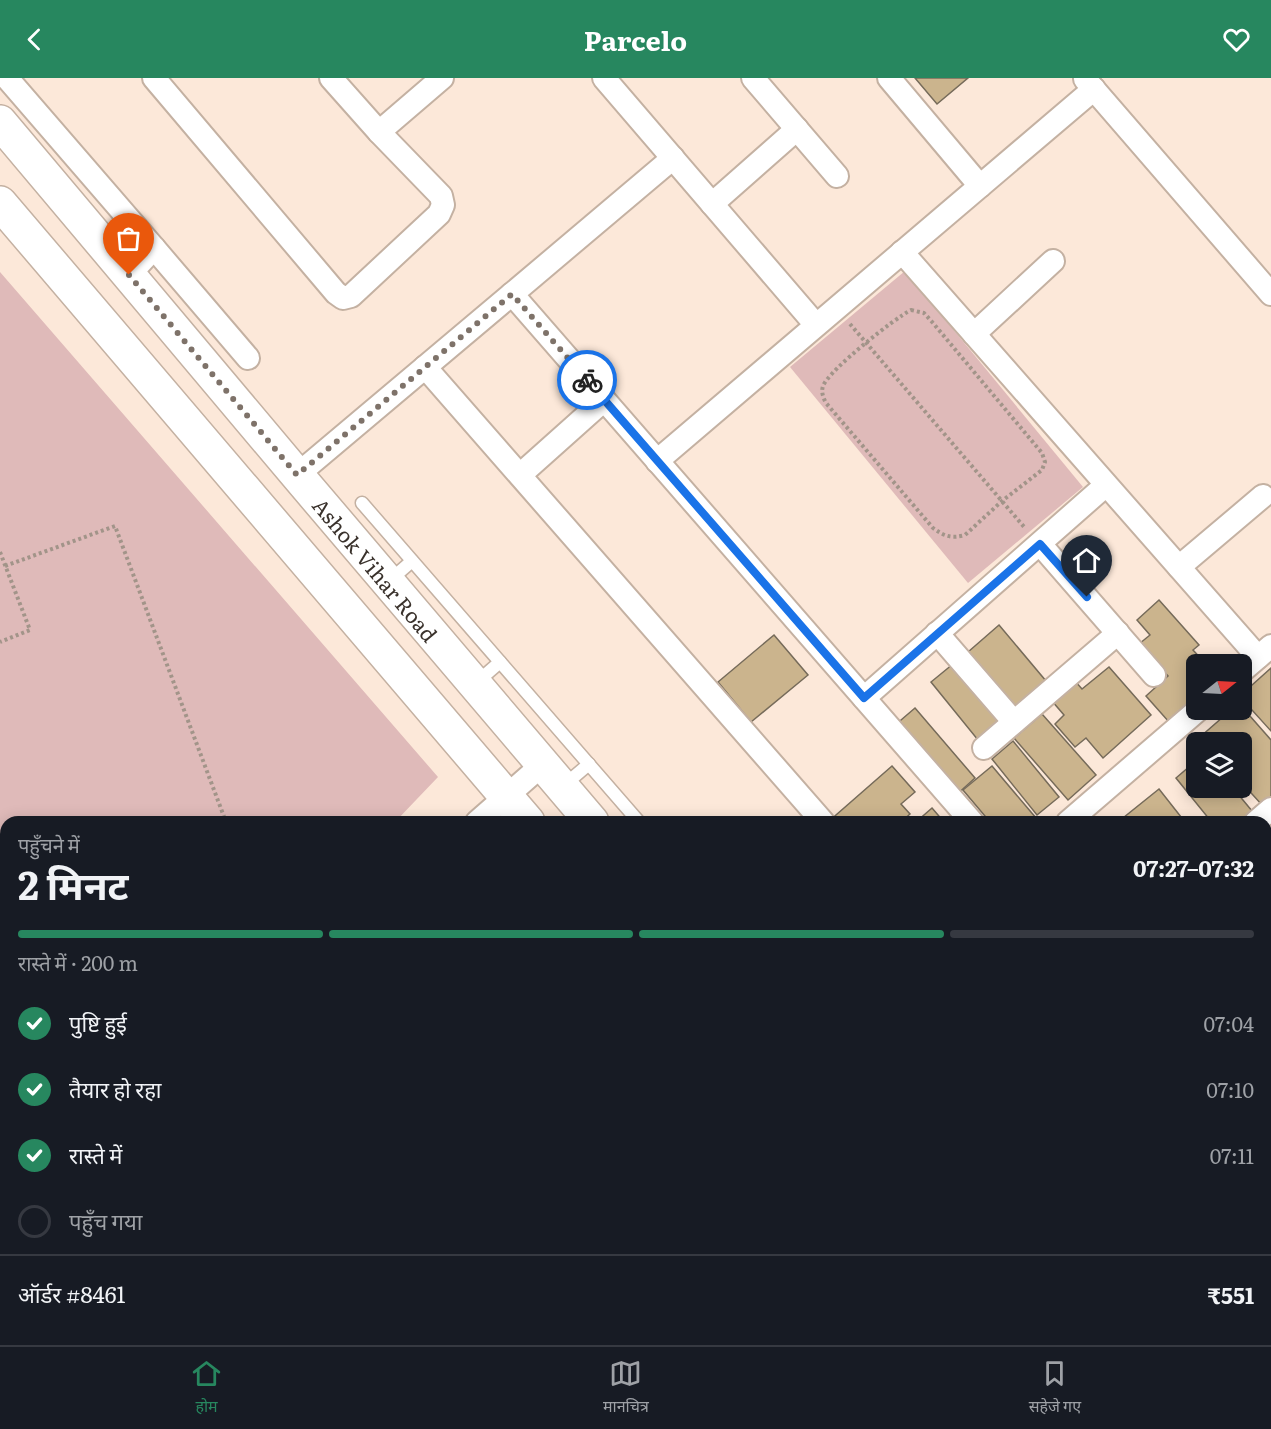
<!DOCTYPE html>
<html lang="hi">
<meta charset="utf-8">
<style>
:root{--surface:#171b24;--page:#20242c;--text:#f1f3f6;--muted:#9ea1a6;--line:#363941;--accent:#27875f}
body{margin:0;font-family:Literata,"Noto Sans Devanagari",serif;background:var(--page);color:var(--text);height:100vh;display:flex;flex-direction:column;font-size:22px;white-space:nowrap}
*{box-sizing:border-box;margin:0}
p{font-size:20px;color:var(--muted)}
.icon{flex:none;width:33px;height:33px;fill:none;stroke:currentColor;stroke-width:2;stroke-linecap:round;stroke-linejoin:round}
.map{position:relative;flex:1;overflow:hidden}
.sheet{position:absolute;left:0px;top:738px;width:1272px;height:530px;display:flex;flex-direction:column;background:var(--surface);border-radius:18px 18px 0 0;box-shadow:0 3px 15px #0003}
.sheet>*{flex:none}
.needle{width:39px;rotate:72deg}
.tools{position:absolute;left:1186px;top:576px;display:grid;gap:12px}
.tools a{display:grid;place-items:center;width:66px;height:66px;border-radius:9px;background:var(--surface);box-shadow:0 3px 15px #0003;font-size:30px}
.pin{position:absolute;display:grid;place-items:center;width:51px;height:51px;color:#fff;margin:-62px -26px;border-radius:50% 50% 50% 0;rotate:-45deg;box-shadow:0 0 6px #0007}
.pin .icon{rotate:45deg}
.courier{position:absolute;display:grid;place-items:center;width:60px;height:60px;margin:-30px;border:4px solid #1a73e8;border-radius:50%;background:#fff;color:#222;box-shadow:0 2px 8px #0007}
.head em{font-style:normal;font-weight:700}
.head div{display:flex;flex-direction:column-reverse}
.head{display:flex;align-items:center;justify-content:space-between;height:102px;padding:0 18px}
h1{font-size:39px;font-weight:700;line-height:45px}
.bar{display:grid;grid-template-columns:repeat(4,1fr);gap:9px 6px;align-content:center;height:72px;padding:0 18px}
.bar i{height:8px;border-radius:4px;background:var(--line)}
.bar .selected{background:var(--accent)}
.bar p{grid-column:span 4}
.line{display:flex;align-items:center;gap:15px;padding:0 18px;border-top:2px solid var(--line)}
.line div{flex:1}
ol{padding:0 18px;list-style:none}
li{display:flex;align-items:center;gap:18px;height:66px}
li p{margin-inline-start:auto}
li .icon{padding:6px;border-radius:50%;background:var(--accent);color:#fff;stroke-width:4}
li:last-child{color:var(--muted)}
li i{width:33px;height:33px;border:3px solid var(--line);border-radius:50%}
header{display:flex;justify-content:space-between;align-items:center;height:78px;padding:0 18px;background:var(--accent);color:#fff;font-size:27px;font-weight:700}
.tabs{display:flex;justify-content:space-around;align-items:center;height:84px;border-top:2px solid var(--line);background:var(--surface);font-size:16px;color:var(--muted)}
.tabs a{display:grid;justify-items:center;gap:3px}
.tabs .selected{color:var(--accent)}
.map>svg:first-child{display:block}
</style>
<header><svg class="icon" aria-label="back" viewBox="0 0 24 24"><path d="M15 5l-7 7 7 7"/></svg>Parcelo<svg class="icon" aria-label="heart" viewBox="0 0 24 24"><path d="M12 20l-8-8c-3-5 5-10 8-4 3-6 11-1 8 4z"/></svg></header>
<div class="map">
<svg width="1271" height="1267" viewBox="0 0 1271 1267">
<rect width="100%" height="100%" fill="#fce8d9"/>
<g fill="#dfbab9">
<path d="M905 193 1083 409 968 505 790 289Z"/>
<path d="M0 194 438 699 395 744H6V1149L0 1141Z"/>
<path d="M56 1262H924L929 1267H61Z"/>
</g>
<g fill="#cbb48d" stroke="#766b5a" stroke-width="1.5">
<path d="M915 0H968L937 26Z"/>
<path d="M1159 522 1199 567 1193 572 1206 586H1197V619L1169 644 1146 618 1168 598 1139 566 1150 557 1137 542Z"/>
<path d="M999 547 1046 603 1015 630 968 574Z"/>
<path d="M774 557 808 597 751 644 718 604Z"/>
<path d="M953 586 1000 643 978 662 931 604Z"/>
<path d="M1109 589 1151 637 1103 680 1086 660 1075 669 1055 646 1064 637 1052 623 1075 603 1082 611Z"/>
<path d="M1271 590V653L1242 621V616Z"/>
<path d="M1242 629 1271 662V719L1262 727 1242 705V664H1205L1200 659 1231 632H1242Z"/>
<path d="M915 630 975 700 954 719 894 648Z"/>
<path d="M1042 636 1096 697 1068 722 1014 660Z"/>
<path d="M1013 663 1059 719 1037 737 992 681Z"/>
<path d="M1197 682V710H1233L1257 739 1251 744H1207L1210 742 1176 700Z"/>
<path d="M892 688 915 714 901 726 910 736 901 744H828Z"/>
<path d="M992 688 1036 740 1031 744H990L963 712Z"/>
<path d="M1159 711 1185 744H1118Z"/>
<path d="M932 730 944 744H916Z"/>
<path d="M1271 783V833L1266 826V787Z"/>
<path d="M1271 851V883L1266 887V855Z"/>
</g>
<g fill="none" stroke-linecap="round" stroke-linejoin="round">
<g stroke="#c4b1a2" stroke-width="15">
<g id="lane">
<path d="M362 425 639 744"/>
<path d="M388 504 412 483"/>
<path d="M476 605 500 584"/>
<path d="M562 709 589 686"/>
<path d="M1266 902 1271 898"/>
</g>
</g>
<g stroke="#c4b1a2" stroke-width="26">
<g id="street">
<path d="M7 0 154 170 129 197"/>
<path d="M154 0 336 215 343 220 351 218 439 136 443 127 441 118 379 54 331 0"/>
<path d="M604 0 816 247"/>
<path d="M753 0 837 98"/>
<path d="M889 0 980 108"/>
<path d="M1085 1 1271 216"/>
<path d="M379 54 442 0"/>
<path d="M712 126 797 51"/>
<path d="M154 170 248 280"/>
<path d="M902 174 1258 579"/>
<path d="M512 216 673 80"/>
<path d="M974 256 1053 183"/>
<path d="M425 289 823 744"/>
<path d="M657 383 1094 11"/>
<path d="M297 397 512 216 972 744"/>
<path d="M520 397 604 322"/>
<path d="M1040 466 1154 597"/>
<path d="M1179 489 1263 418"/>
<path d="M937 555 1014 644"/>
<path d="M1242 593 1271 568"/>
<path d="M864 620 1106 407"/>
<path d="M984 670 1118 555"/>
<path d="M477 744 542 687"/>
<path d="M1068 744 1198 632"/>
<path d="M1256 744 1271 731"/>
<path d="M1266 953 1271 949"/>
<path d="M1266 995 1271 990"/>
<path d="M0 1159 6 1166"/>
<path d="M0 1243 6 1237"/>
</g>
</g>
<g stroke="#c4b1a2" stroke-width="36">
<g id="secondary">
<path d="M0 44 297 397 592 744"/>
<path d="M0 125 528 744"/>
<path d="M972 1262 977 1267"/>
<path d="M1043 1262 1047 1267"/>
</g>
</g>
<g stroke="#a29489" stroke-width="4" stroke-dasharray="3 3" stroke-linecap="butt">
<path d="M911 232 924 235 933 245 1042 375 1045 384 1042 392 1002 423 965 457C951 461 944 458 933 450L826 325C823 319 821 314 823 308 829 292 895 240 911 232Z"/>
<path d="M850 246 1025 450"/>
<path d="M0 474 30 552 0 564"/>
<path d="M5 488 115 448 226 744"/>
</g>
<use href="#lane" stroke="#fff" stroke-width="12"/>
<use href="#street" stroke="#fff" stroke-width="22"/>
<use href="#secondary" stroke="#fff" stroke-width="33"/>
</g>
<g fill="none" stroke-linecap="round" stroke-linejoin="round">
<path stroke="#7e7269" stroke-width="6" stroke-dasharray="0 10.8" d="M129 197 297 397 512 216 587 302"/>
<path stroke="#1a73e8" stroke-width="8" d="M587 302 864 620 1040 466 1087 519"/>
</g>
<g text-anchor="middle" dominant-baseline="central" stroke-width="5" stroke-linejoin="round" paint-order="stroke">
<g font-size="21" fill="#3a322c" stroke="#fff">
<text transform="translate(376 491) rotate(50)">Ashok Vihar Road</text>
</g>
</g>
</svg>
<div class="tools">
<a><svg class="needle" viewBox="-14 -14 28 28"><path d="M0-13l5 13h-10z" fill="#e53935"/><path d="M0 13l5-13h-10z" fill="#9ea1a6"/></svg></a>
<a><svg class="icon" aria-label="layers" viewBox="0 0 24 24"><path d="M12 4l9 5-9 5-9-5zM3 14l9 5 9-5"/></svg></a>
</div>
<div class="pin" style="left:129px;top:197px;background:#ea580c"><svg class="icon" aria-label="bag" viewBox="0 0 24 24"><path d="M5 8h14l-1 12H6zM9 8a3 3 0 0 1 6 0"/></svg></div>
<div class="pin" style="left:1087px;top:519px;background:#1f2937"><svg class="icon" aria-label="home" viewBox="0 0 24 24"><path d="M3 11l9-7 9 7M6 9v11h12V9"/></svg></div>
<div class="courier" style="left:587px;top:302px"><svg class="icon" aria-label="bike" viewBox="0 0 24 24"><circle cx="6" cy="16" r="4"/><circle cx="18" cy="16" r="4"/><path d="M6 16l4-8h5l3 8M10 8l3 8H6M13 5h3"/></svg></div>
<section class="sheet">
<div class="head"><div><h1>2 मिनट</h1><p>पहुँचने में</p></div><em>07:27–07:32</em></div>
<div class="bar"><i class="selected"></i><i class="selected"></i><i class="selected"></i><i></i><p>रास्ते में · 200 m</p></div>
<ol>
<li><svg class="icon" aria-label="check" viewBox="0 0 24 24"><path d="M5 12l5 5 9-10"/></svg>पुष्टि हुई<p>07:04</p></li>
<li><svg class="icon" aria-label="check" viewBox="0 0 24 24"><path d="M5 12l5 5 9-10"/></svg>तैयार हो रहा<p>07:10</p></li>
<li><svg class="icon" aria-label="check" viewBox="0 0 24 24"><path d="M5 12l5 5 9-10"/></svg>रास्ते में<p>07:11</p></li>
<li><i></i>पहुँच गया</li>
</ol>
<div class="line" style="height:78px"><div>ऑर्डर #8461</div><b>₹551</b></div>
</section>
</div>
<nav class="tabs">
<a class="selected"><svg class="icon" aria-label="home" viewBox="0 0 24 24"><path d="M3 11l9-7 9 7M6 9v11h12V9"/></svg>होम</a>
<a><svg class="icon" aria-label="map" viewBox="0 0 24 24"><path d="M3 6l6-2 6 2 6-2v14l-6 2-6-2-6 2zM9 4v14M15 6v14"/></svg>मानचित्र</a>
<a><svg class="icon" aria-label="saved" viewBox="0 0 24 24"><path d="M7 4h10v16l-5-4-5 4z"/></svg>सहेजे गए</a>
</nav>
